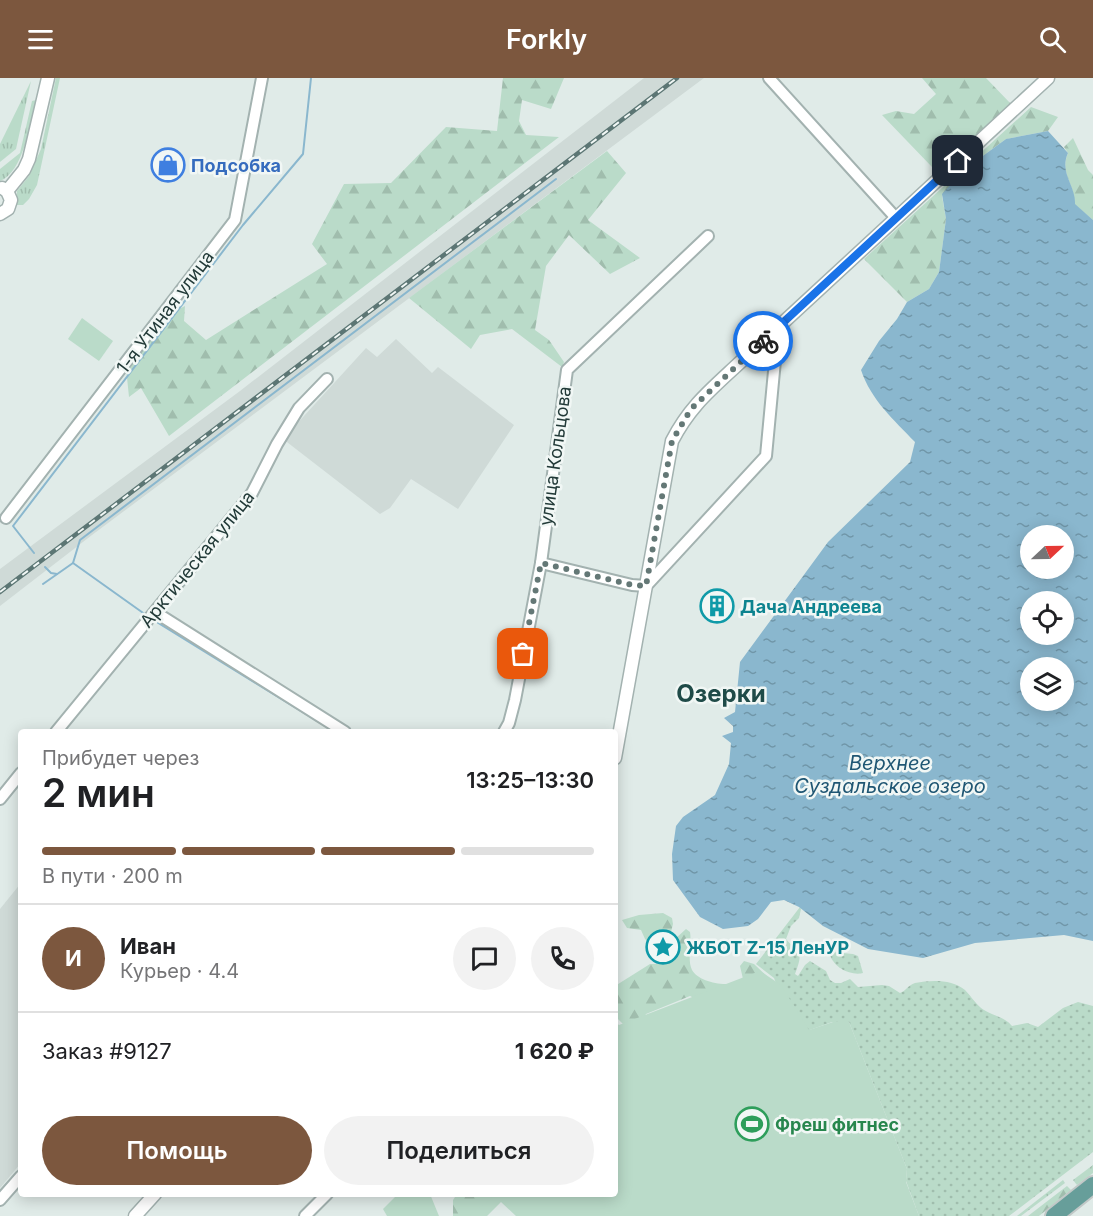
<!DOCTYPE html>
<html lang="ru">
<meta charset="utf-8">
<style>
:root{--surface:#fff;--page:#f2f2f2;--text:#202124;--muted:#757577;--line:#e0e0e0;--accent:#7c573e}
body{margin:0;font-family:Inter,sans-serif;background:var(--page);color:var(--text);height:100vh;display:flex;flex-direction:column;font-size:22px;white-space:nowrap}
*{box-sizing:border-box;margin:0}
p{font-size:20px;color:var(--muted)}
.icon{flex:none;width:33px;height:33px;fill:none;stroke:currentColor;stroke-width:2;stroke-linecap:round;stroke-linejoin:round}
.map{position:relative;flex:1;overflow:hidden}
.sheet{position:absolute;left:18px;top:651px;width:600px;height:468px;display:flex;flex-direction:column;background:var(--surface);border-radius:6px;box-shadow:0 3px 15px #0003}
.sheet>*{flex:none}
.needle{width:39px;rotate:68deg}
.fabs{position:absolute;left:1020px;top:447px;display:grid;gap:12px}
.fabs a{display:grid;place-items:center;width:54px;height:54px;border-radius:50%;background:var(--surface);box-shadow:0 3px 15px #0003;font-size:30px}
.pin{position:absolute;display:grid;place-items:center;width:51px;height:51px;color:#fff;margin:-26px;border-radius:12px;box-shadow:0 3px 9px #0006}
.courier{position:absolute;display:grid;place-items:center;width:60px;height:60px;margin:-30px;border:4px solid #1a73e8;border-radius:50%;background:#fff;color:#222;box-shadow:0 2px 8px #0007}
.summary em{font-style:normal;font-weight:600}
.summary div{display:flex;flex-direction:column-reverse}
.summary{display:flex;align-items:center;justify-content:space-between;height:102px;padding:0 24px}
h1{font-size:39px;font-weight:600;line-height:45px}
.bar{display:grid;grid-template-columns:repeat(4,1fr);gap:9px 6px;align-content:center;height:72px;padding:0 24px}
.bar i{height:8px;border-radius:4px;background:var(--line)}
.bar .active{background:var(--accent)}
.bar p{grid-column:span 4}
.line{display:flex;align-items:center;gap:15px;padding:0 24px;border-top:2px solid var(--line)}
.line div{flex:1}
.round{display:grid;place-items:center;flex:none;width:63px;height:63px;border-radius:32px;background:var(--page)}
.action{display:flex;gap:12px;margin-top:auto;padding:12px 24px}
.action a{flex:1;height:69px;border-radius:36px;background:var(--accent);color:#fff;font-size:24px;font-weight:600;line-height:69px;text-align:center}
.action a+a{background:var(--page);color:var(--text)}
header{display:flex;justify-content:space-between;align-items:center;height:78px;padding:0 24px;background:var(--accent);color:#fff;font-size:27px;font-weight:600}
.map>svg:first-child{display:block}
</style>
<header><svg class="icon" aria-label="menu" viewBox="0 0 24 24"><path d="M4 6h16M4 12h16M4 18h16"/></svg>Forkly<svg class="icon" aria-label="search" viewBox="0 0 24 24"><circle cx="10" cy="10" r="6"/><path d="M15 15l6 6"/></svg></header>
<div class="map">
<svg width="1093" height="1138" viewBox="0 0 1093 1138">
<defs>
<pattern id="grass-tufts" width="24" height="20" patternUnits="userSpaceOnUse" patternTransform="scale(1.5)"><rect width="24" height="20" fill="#badbc9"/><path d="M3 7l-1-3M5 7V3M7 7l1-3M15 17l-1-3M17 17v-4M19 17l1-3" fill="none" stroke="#a0bdad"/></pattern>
<pattern id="forest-firs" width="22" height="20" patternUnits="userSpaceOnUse" patternTransform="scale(1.5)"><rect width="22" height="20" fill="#badbc9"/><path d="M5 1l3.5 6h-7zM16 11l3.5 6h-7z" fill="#a0bdad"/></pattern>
<pattern id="park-dots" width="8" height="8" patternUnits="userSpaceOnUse" patternTransform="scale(1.5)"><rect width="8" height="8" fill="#badbc9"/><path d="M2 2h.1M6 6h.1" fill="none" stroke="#a0bdad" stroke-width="1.8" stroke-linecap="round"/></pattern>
<pattern id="water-ripples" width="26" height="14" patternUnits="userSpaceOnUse" patternTransform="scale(1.5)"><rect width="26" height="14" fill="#8ab7ce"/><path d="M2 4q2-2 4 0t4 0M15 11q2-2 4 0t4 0" fill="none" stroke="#7096a8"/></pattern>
</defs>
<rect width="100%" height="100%" fill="#e0ebe8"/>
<g fill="#cfdad7">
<path d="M644 0H704L92 457 0 528V491L240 313Z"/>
<path d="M396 261 432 295 438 289 514 347 458 431 411 401 390 430 380 436 283 361 366 270 377 279Z"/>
<path d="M21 805V1085L0 1110V831Z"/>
</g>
<g fill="url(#grass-tufts)">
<path d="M56 0H60L37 107 29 121 23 127H16L17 113 29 98 41 71Z"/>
<path d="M31 3 16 71 0 84V66Z"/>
<path d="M36 22C31 43 23 95 0 103V91L20 75 32 23Z"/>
<path d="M1093 1087V1095L1077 1107 1073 1102Z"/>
<path d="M1063 1102 1065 1105 1021 1138H1017Z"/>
</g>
<g fill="url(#forest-firs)">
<path d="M503 0H564L551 31 522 22 519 43 526 57 559 59 169 358 141 310 129 319 126 290 167 237 185 228 184 243 206 262 327 186 312 166 344 106 391 105 446 49 497 53Z"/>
<path d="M922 0H986L1011 26 935 95 932 89 882 37 896 33 914 36 936 16Z"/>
<path d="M1031 29 1058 39 1048 53 1006 61 965 91 942 118 946 141 939 194 929 211 907 224 864 181Z"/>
<path d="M1073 60 1088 92 1093 97V142L1074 126C1076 108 1059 95 1068 75L1064 69Z"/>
<path d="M607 73 626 95 588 142 640 180 610 196 569 157 546 188 535 252 549 262 564 284 562 289 512 251 480 257 471 271 409 220Z"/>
<path d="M663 835 672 840 673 846 671 854 675 861 686 851 690 854C692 865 687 882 692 892 699 905 732 911 743 901L740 888 744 883 754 886 773 904 711 929 690 918 646 936 641 946 624 947 615 938V908L650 886H666L670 874 666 868 655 870 645 861 641 852 627 850 622 842 639 837Z"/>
<path d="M1067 1108 1071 1112 1039 1138H1028Z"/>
<path d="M457 1116H495L496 1118 479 1138H453V1122Z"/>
</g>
<g fill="url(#park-dots)">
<path d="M800 829 801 831 799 840 791 848 786 861C799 877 804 872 795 896L798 898 805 887 810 883 826 893 830 902 835 905H841L850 901 858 909 882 907 889 908 900 915C906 913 908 907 915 905 931 902 952 901 965 912 971 918 977 928 984 932 993 938 1005 939 1012 948L1027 945 1038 949 1063 930 1078 924 1093 928V1074L1009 1138H919L906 1103 907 1091 849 944H832L796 957 774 900 756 886Z"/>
<path d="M832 874 853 876 858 878 863 895C851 898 834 890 830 877Z"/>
</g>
<g fill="#badbc9">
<path d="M82 240 113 263 99 283 68 261Z"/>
<path d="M760 893 781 907 809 952 833 944H849L907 1091 906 1104 919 1138H516L501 1124 487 1138H469L493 1119 492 1116H615V944L619 947Z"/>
<path d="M398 1116H430L439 1138H387L383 1131Z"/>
</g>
<path fill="url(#water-ripples)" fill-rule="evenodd" d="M1048 53 1068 75C1059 95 1076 108 1075 126L1093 142V863L1064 857 975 865 923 880 868 871 823 848 799 829 784 822 771 824 758 841 748 848 723 851 700 839 673 802 672 776 676 748 683 739 715 717 729 686 731 665 722 658 733 654V648L724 640 735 634 740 584 828 464 910 384 915 364C894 342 871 322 861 292L879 263 897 241 907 224 929 211 939 194 946 141 942 116 965 91 1006 61ZM1030 458H1064V490H1030ZM1030 524H1064V556H1030ZM1030 590H1064V622H1030Z"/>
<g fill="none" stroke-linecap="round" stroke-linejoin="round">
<g stroke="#8ab7ce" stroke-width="2">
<path d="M34 475 13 448 243 147 303 76 311 0"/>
<path d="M73 485 146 537"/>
<path d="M45 489 51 495 57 496"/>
<path d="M43 506 73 485 80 462 556 101"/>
<path d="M155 543 335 654"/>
</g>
<g stroke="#a3b2b0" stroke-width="14">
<g id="minor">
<path d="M769 0 896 140"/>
<path d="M6 440 235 142 262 0"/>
<path d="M541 485 632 507 646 508 766 378 776 272 767 259"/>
<path d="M155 534 345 654"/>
<path d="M56 654 252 415 277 366 299 330 327 301"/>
<path d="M504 654 509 645 515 622 541 485 567 292 708 158"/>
<path d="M0 721 21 695"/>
<path d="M0 1122 21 1098"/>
<path d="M305 1138 327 1116"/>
</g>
</g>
<g stroke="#a3b2b0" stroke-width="15">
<g id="tertiary">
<path d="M7 113 24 92 29 81 48 0"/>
<path d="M0 136 8 131 11 122 7 113 2 110"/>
<path d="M615 680 672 363C689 330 708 314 735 289L1048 0"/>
<path d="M135 1138 155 1116"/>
</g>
</g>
<g stroke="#c1c8c7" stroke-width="20">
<path id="primary" d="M1054 1138 1093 1107"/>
</g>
<use href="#minor" stroke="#fff" stroke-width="10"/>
<use href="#tertiary" stroke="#fff" stroke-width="12"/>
<use href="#primary" stroke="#679e9a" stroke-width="16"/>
<g stroke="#5c7674" stroke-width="4.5">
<path id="rail" d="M0 514 677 0"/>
</g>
<use href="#rail" stroke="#f1f7f5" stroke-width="2" stroke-dasharray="7" stroke-linecap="butt"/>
</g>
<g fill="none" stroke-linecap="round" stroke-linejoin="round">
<path stroke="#647876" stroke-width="6" stroke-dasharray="0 10.8" d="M523 576 541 485 632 507 646 508 672 363 691 331 763 263"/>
<path stroke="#1a73e8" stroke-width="8" d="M763 263 958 83"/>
</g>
<defs>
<g id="shop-ring" transform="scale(1.725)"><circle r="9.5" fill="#f1f7f5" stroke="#3f7fe0" stroke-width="1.5"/><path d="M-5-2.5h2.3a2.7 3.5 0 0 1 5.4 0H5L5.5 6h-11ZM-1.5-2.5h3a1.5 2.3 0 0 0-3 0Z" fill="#3f7fe0"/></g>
<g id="building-ring" transform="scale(1.725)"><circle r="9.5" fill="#f1f7f5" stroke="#0f9aa8" stroke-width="1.5"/><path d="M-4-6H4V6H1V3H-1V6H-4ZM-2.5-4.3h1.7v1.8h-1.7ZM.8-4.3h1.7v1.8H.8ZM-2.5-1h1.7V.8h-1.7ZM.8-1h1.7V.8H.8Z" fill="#0f9aa8"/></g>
<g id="sight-ring" transform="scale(1.725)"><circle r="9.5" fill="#f1f7f5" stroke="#0f9aa8" stroke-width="1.5"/><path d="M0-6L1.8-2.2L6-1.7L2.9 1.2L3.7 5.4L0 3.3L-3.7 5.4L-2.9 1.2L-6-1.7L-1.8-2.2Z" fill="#0f9aa8"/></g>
<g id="stadium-ring" transform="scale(1.725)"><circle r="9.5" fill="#f1f7f5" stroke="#2e9e5b" stroke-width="1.5"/><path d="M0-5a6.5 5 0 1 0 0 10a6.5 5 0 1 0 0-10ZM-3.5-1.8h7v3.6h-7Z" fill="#2e9e5b"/></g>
</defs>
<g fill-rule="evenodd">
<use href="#shop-ring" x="168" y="87"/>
<use href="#building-ring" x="717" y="528"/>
<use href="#sight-ring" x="663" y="869"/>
<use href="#stadium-ring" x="752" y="1046"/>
</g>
<g text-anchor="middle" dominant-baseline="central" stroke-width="5" stroke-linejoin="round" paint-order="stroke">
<g font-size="18" font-weight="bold" fill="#366cbe" stroke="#f1f7f5" text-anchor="start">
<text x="191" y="87">Подсобка</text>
</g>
<g font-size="18" fill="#223a38" stroke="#f1f7f5">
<text transform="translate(165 234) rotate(-53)">1-я Утиная улица</text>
<text transform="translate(555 378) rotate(-82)">улица Кольцова</text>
<text transform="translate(197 481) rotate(-51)">Арктическая улица</text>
</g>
<g font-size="18" font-weight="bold" fill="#0d838f" stroke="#f1f7f5" text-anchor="start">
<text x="740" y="528">Дача Андреева</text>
<text x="686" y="869">ЖБОТ Z-15 ЛенУР</text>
</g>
<g font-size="18" font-weight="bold" fill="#27864d" stroke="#f1f7f5" text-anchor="start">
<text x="775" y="1046">Фреш фитнес</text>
</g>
<g font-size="20" font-style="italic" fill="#1f5673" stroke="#f1f7f5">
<text x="890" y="685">Верхнее<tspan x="890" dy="23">Суздальское озеро</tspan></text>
</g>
<g font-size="24" font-weight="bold" fill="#1f4b48" stroke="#f1f7f5">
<text x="721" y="615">Озерки</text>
</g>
</g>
</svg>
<div class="fabs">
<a><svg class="needle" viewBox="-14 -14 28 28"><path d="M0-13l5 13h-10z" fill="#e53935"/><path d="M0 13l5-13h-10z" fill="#757577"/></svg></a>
<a><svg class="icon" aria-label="locate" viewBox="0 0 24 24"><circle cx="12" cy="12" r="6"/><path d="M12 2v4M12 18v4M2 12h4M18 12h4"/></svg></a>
<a><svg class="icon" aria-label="layers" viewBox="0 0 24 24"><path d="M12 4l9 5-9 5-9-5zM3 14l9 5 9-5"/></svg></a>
</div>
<div class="pin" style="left:523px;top:576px;background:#ea580c"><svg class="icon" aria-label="bag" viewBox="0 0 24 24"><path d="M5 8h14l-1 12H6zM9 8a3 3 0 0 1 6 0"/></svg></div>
<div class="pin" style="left:958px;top:83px;background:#1f2937"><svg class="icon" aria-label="home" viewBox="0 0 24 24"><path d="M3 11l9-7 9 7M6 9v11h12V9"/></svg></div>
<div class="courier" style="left:763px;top:263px"><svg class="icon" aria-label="bike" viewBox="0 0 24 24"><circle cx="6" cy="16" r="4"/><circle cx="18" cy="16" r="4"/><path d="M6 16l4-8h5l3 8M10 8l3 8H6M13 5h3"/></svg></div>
<section class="sheet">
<div class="summary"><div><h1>2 мин</h1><p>Прибудет через</p></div><em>13:25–13:30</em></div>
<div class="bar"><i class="active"></i><i class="active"></i><i class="active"></i><i></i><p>В пути · 200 m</p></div>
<div class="line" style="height:108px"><b class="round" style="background:var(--accent);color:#fff">И</b><div><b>Иван</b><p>Курьер · 4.4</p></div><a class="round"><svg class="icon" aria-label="chat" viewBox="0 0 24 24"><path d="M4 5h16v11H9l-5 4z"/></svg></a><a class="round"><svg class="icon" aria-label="phone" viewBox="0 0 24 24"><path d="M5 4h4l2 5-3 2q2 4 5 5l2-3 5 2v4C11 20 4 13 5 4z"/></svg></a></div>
<div class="line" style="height:78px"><div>Заказ #9127</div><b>1 620 ₽</b></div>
<div class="action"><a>Помощь</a><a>Поделиться</a></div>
</section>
</div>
